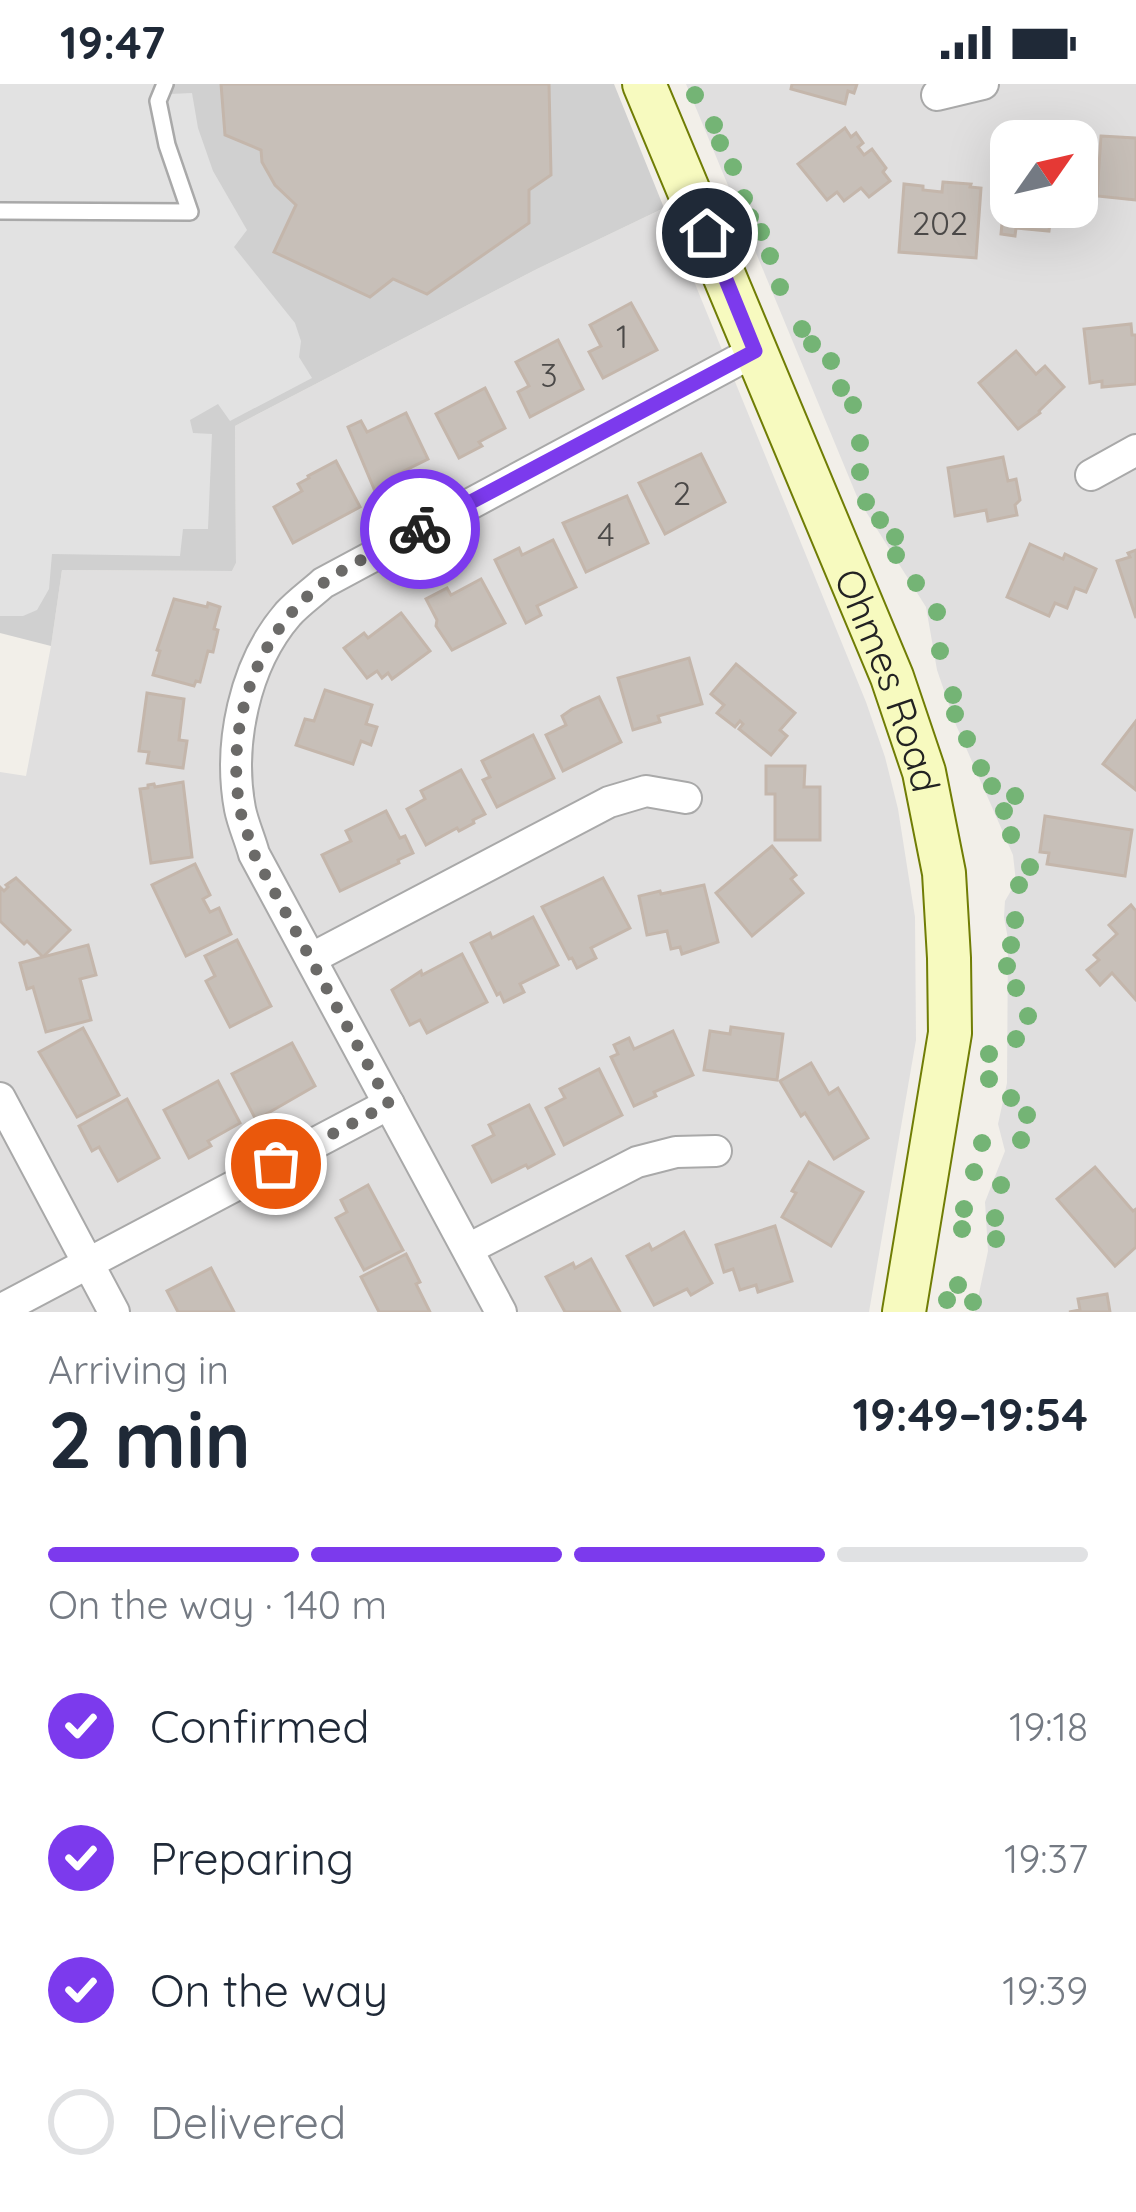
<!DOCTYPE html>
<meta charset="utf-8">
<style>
:root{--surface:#fff;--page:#f2f2f3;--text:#1f2937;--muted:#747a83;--line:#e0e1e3;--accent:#7c3aed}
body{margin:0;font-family:Quicksand,sans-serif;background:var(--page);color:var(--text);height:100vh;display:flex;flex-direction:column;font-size:45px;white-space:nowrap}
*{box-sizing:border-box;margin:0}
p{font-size:39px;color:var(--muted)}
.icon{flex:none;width:66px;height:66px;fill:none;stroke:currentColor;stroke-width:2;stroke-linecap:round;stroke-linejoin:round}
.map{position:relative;height:1228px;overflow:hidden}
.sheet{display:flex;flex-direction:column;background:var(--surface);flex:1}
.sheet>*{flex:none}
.needle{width:78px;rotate:56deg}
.tools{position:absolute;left:990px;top:36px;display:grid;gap:24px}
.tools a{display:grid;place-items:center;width:108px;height:108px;border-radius:24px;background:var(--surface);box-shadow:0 12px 48px #0002;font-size:60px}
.pin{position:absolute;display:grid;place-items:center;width:102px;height:102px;color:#fff;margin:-51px;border:6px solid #fff;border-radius:50%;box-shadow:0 3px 12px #0007}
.courier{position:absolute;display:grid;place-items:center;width:120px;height:120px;margin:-60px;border:9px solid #7c3aed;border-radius:50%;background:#fff;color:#222;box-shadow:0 3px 15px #0007}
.overview em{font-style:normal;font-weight:700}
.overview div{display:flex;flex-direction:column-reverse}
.overview{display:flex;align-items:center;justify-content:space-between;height:204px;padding:0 48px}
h1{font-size:78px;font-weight:700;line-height:90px}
.bar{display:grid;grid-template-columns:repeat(4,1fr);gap:18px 12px;align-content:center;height:144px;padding:0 48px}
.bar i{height:15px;border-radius:9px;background:var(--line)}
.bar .selected{background:var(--accent)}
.bar p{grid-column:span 4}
ol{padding:0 48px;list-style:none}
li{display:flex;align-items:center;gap:36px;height:132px}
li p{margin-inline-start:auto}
li .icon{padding:12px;border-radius:50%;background:var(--accent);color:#fff;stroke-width:4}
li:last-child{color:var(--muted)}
li i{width:66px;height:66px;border:6px solid var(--line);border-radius:50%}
.status{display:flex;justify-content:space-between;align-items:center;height:84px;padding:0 60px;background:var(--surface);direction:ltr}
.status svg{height:33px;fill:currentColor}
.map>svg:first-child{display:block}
</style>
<div class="status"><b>19:47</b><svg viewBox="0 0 49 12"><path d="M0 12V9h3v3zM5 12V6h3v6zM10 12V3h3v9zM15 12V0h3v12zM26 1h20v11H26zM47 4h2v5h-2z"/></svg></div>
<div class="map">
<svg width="1136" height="1228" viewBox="0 0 1136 1228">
<rect width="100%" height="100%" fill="#f2efe9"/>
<g fill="#e0dfdf" fill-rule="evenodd">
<path d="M686 0H1136V1228H975L988 1167 985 1118 1005 1067 998 1040 1007 999 1008 855 1004 833 1005 817 1016 798 1013 771 956 641 937 586 926 523 858 415ZM1011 57H1077V123H1011Z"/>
<path d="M664 124 866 618 885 673 898 725 915 833 916 956 869 1228H0V688L26 692 51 562 62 486 232 487 236 479 235 342 537 185Z"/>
</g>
<path fill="#d0d0d0" d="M0 0H614L664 124 537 185 235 342 236 479 232 487 62 486 51 562 0 549Z"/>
<path fill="#e2e2e2" d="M0 0H161L170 10 192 9 198 44 213 87 247 146 234 163 295 239 301 257 299 273 312 294 230 337 218 320 190 336 193 349 212 350 208 445H183L180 472 52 470 49 505 37 526 23 532H0Z"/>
<g fill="#c7bfb8" stroke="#c4b6ab" stroke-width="3">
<path d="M221 0H549L551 91 529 106V139L427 210 393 195 370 213 274 168 296 121 275 101 262 78 261 66 225 51Z"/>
<path d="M792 0H857L854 9 848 7 845 20 791 5Z"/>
<path d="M845 44 851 53 856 49 863 59 858 63 864 71 872 65 886 84 883 88 890 97 869 113 861 104 844 117 837 108 827 116 798 80Z"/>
<path d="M1101 52 1136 54V116L1097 112Z"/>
<path d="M1009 63H1011V123H1052L1049 147 1016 144 1015 152 1001 150Z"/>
<path d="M943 98 971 100 970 103 981 104 976 174 899 168 904 100 923 102V106L942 108Z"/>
<path d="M631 219 657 266 603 294 589 268 601 262 590 241Z"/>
<path d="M1131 240 1132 251H1136V300L1102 303V297L1090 299 1084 245Z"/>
<path d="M558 256 583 305 530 333 518 308 529 302 516 278Z"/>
<path d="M1016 267 1036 290 1045 282 1064 303 1039 327 1040 329 1018 345 979 299Z"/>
<path d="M485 304 505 344 479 358 482 362 459 374 436 330Z"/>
<path d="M406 329 428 375 400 389 405 399 377 412 348 343 361 337 367 348Z"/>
<path d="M701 370 725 418 665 450 639 399Z"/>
<path d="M1003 373 1008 397 1016 395 1020 416 1015 421 1017 431 988 437 986 426 955 432 948 384Z"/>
<path d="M336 377 360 423 293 459 274 423 302 407 298 400 309 394 308 392Z"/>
<path d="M627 412 648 459 586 488 563 439Z"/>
<path d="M553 456 576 503 537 522 541 531 526 539 495 476 519 464 522 471Z"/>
<path d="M1030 460 1063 475 1065 470 1096 485 1086 508 1075 504 1067 524 1055 519 1049 532 1007 513Z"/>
<path d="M1136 466V534L1117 477 1130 473 1128 469Z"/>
<path d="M481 495 505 539 452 566 436 542 437 536 426 515 447 504 451 511Z"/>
<path d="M174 515 207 523 208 519 220 523 214 545 218 546 213 568 208 567 200 598 196 597 194 602 153 591 160 567 157 566Z"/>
<path d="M401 529 430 567 392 595 388 589 382 594 377 587 367 594 344 564 364 549 368 554Z"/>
<path d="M689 574 702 620 658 632 660 638 633 646 618 594Z"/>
<path d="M736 580 795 629 780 646 787 652 771 671 739 645 743 640 740 637 735 643 717 629 724 621 711 610Z"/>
<path d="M325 606 372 621 366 640 377 643 371 661 361 657 353 680 296 661 305 635 314 637Z"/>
<path d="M147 609 184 615 179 656 187 657 183 684 147 679 149 668 139 667Z"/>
<path d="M599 613 621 658 563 687 546 651 566 641 562 632 572 625Z"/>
<path d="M1136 637V706L1103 680Z"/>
<path d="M533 651 554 694 497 723 483 696 490 693 482 677Z"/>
<path d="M766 682H805L804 703H820V756H775V710H766Z"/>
<path d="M461 686 485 730 473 736 474 739 459 747 457 744 426 761 407 725 425 715 421 707Z"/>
<path d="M183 698 192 773 151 779 140 705 148 704V701L154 700 155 703Z"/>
<path d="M386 727 400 754 405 752 413 769 398 776 399 779 340 807 322 771 351 757 346 747Z"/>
<path d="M1045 732 1132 746 1125 792 1047 780 1049 769 1040 768Z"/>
<path d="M772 762 796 791 791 795 803 809 752 852 716 809Z"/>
<path d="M195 780 210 811 203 815 210 828 219 824 231 850 186 872 152 801Z"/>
<path d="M16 794 70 846 43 873 27 857 24 860 0 837V803L4 807 8 803 6 801Z"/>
<path d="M603 794 630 844 591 864 596 874 577 884 572 874 569 875 542 823Z"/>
<path d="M704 801 718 858 682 870 680 863 671 865 667 847 647 851 639 812 660 807 661 810Z"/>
<path d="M1131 821 1136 827V916L1112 889 1100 901 1087 886 1099 876 1094 871 1117 850 1109 841Z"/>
<path d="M533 833 558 881 520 900 524 908 504 918 500 909 497 911 471 859 490 849 492 854Z"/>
<path d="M237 856 271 922 230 943 206 897 215 892 205 872Z"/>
<path d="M88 861 96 891 80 895 91 936 46 948 33 903 27 905 20 879Z"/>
<path d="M462 870 487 918 427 949 420 936 410 941 392 906 421 887 422 891Z"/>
<path d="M731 943 783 950 777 996 704 986 710 947 730 950Z"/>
<path d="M83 944 119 1011 77 1033 39 968Z"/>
<path d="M673 947 693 991 654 1008 656 1012 634 1022 611 973 618 970 614 961 629 954 634 965Z"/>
<path d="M292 959 315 1002 256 1036 232 990Z"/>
<path d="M811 979 829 1010 838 1004 868 1054 834 1075 805 1029 801 1032 780 997Z"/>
<path d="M599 985 622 1031 564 1061 546 1024 565 1014 560 1005Z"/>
<path d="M218 997 240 1039 208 1057 211 1062 189 1074 164 1026Z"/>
<path d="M127 1015 159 1074 118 1097 99 1063 92 1067 79 1042Z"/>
<path d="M529 1021 554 1070 528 1084 526 1081 492 1098 473 1062 494 1051 489 1041Z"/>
<path d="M809 1078 863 1108 831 1162 782 1133 796 1109 792 1107Z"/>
<path d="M1095 1083 1133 1127 1136 1125V1163L1115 1182 1057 1115Z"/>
<path d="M368 1101 403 1166 364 1186 336 1134 347 1128 341 1116Z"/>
<path d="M775 1142 792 1197 758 1208 756 1201 740 1206 733 1185 724 1188 716 1161Z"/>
<path d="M684 1148 712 1199 691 1211 687 1205 654 1221 627 1172 649 1160 652 1166Z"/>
<path d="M406 1170 420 1198 416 1200 430 1228H379L361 1193Z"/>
<path d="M591 1175 620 1228H565L546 1193 573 1179 575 1184Z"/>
<path d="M211 1184 234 1228H178L167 1207Z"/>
<path d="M1107 1210 1110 1228H1069L1080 1226 1078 1215Z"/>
</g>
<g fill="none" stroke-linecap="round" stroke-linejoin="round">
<g stroke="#a9a9a9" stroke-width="20">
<path id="service" d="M0 127 190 128 167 61 158 17 165 0"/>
</g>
<g stroke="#a9a9a9" stroke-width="34">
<g id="minor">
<path d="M937 11 983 0"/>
<path d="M1091 391 1136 366"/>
<path d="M312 874 609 718 646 707 686 714"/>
<path d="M0 1014 114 1228"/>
<path d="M468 1165 637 1078 676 1068 716 1067"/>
<path d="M0 1226 389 1020"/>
<path d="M501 1228 254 770C250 755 243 740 240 725 228 661 244 581 288 530 298 519 312 509 323 499L755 267"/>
</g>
</g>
<g stroke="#707d05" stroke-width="46">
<g id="secondary">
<path id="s1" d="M644 0 892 593 924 688 944 789 949 874 950 949 904 1228"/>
</g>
</g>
<use href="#service" stroke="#fff" stroke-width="15"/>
<use href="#minor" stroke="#fff" stroke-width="30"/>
<use href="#secondary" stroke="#f7fabf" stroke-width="42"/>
</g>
<g fill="#74b475">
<circle cx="695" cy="11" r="9"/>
<circle cx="714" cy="41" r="9"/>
<circle cx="720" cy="59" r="9"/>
<circle cx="733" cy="83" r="9"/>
<circle cx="744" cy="114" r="9"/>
<circle cx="750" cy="133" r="9"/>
<circle cx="761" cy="148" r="9"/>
<circle cx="770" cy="172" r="9"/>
<circle cx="780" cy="203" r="9"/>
<circle cx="802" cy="245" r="9"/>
<circle cx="812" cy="260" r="9"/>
<circle cx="831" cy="277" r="9"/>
<circle cx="841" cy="304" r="9"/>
<circle cx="853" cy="321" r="9"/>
<circle cx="860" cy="359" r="9"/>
<circle cx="860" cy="388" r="9"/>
<circle cx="866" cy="418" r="9"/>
<circle cx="880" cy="436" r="9"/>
<circle cx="895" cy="453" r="9"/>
<circle cx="896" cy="471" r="9"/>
<circle cx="916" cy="499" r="9"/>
<circle cx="937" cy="528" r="9"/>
<circle cx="940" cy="567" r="9"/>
<circle cx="953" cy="611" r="9"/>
<circle cx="955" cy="630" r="9"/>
<circle cx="967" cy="655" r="9"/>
<circle cx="981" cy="684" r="9"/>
<circle cx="992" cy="702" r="9"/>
<circle cx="1015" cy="712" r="9"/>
<circle cx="1004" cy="727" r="9"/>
<circle cx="1011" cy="751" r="9"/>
<circle cx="1030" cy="783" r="9"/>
<circle cx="1019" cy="801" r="9"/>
<circle cx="1015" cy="836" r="9"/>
<circle cx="1011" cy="861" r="9"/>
<circle cx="1007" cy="882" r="9"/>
<circle cx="1016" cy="904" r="9"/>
<circle cx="1028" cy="932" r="9"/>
<circle cx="1016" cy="955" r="9"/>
<circle cx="989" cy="970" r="9"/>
<circle cx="989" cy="995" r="9"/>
<circle cx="1011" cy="1014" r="9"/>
<circle cx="1027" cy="1031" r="9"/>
<circle cx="1021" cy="1056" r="9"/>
<circle cx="982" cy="1059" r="9"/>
<circle cx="974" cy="1088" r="9"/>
<circle cx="1001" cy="1101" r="9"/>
<circle cx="964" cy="1125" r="9"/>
<circle cx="995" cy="1134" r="9"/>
<circle cx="962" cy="1145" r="9"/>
<circle cx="996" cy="1155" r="9"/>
<circle cx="958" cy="1201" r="9"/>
<circle cx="947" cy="1216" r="9"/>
<circle cx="973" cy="1218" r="9"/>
</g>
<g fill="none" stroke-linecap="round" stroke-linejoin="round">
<path stroke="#6b6a68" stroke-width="12" stroke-dasharray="0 21.6" d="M276 1080 389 1020 254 770C250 755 243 740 240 725 225 643 255 551 322 500 352 478 388 463 420 445"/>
<path stroke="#7c3aed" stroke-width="15" d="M420 445 755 267 707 149"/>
</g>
<g text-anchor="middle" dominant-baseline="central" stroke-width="9" stroke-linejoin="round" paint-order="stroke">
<g font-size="33" fill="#4b4948">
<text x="940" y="138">202</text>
<text x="622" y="251">1</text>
<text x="549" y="290">3</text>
<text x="682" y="408">2</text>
<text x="606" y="449">4</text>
</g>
<g font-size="39" fill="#222" stroke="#fff">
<text stroke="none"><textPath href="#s1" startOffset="645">Ohmes Road</textPath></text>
</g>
</g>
</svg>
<div class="tools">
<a><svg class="needle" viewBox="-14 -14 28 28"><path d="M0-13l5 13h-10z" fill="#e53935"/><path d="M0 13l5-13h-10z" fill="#747a83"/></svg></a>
</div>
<div class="pin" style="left:276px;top:1080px;background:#ea580c"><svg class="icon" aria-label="bag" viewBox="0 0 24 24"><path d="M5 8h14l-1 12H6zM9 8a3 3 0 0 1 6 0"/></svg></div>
<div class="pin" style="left:707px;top:149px;background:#1f2937"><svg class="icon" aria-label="home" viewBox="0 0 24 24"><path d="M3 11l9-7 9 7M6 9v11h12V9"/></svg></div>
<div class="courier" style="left:420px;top:445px"><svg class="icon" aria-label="bike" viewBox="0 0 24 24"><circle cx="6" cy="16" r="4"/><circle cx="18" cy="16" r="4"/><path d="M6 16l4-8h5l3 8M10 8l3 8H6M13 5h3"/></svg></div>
</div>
<section class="sheet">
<div class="overview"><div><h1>2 min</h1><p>Arriving in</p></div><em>19:49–19:54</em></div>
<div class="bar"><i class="selected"></i><i class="selected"></i><i class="selected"></i><i></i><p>On the way · 140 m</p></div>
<ol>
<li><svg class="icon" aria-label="check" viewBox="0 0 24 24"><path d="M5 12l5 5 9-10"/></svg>Confirmed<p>19:18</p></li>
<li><svg class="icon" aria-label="check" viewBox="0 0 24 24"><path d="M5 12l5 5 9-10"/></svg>Preparing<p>19:37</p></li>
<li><svg class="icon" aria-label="check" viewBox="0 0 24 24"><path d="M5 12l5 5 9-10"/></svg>On the way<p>19:39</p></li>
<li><i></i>Delivered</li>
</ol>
</section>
